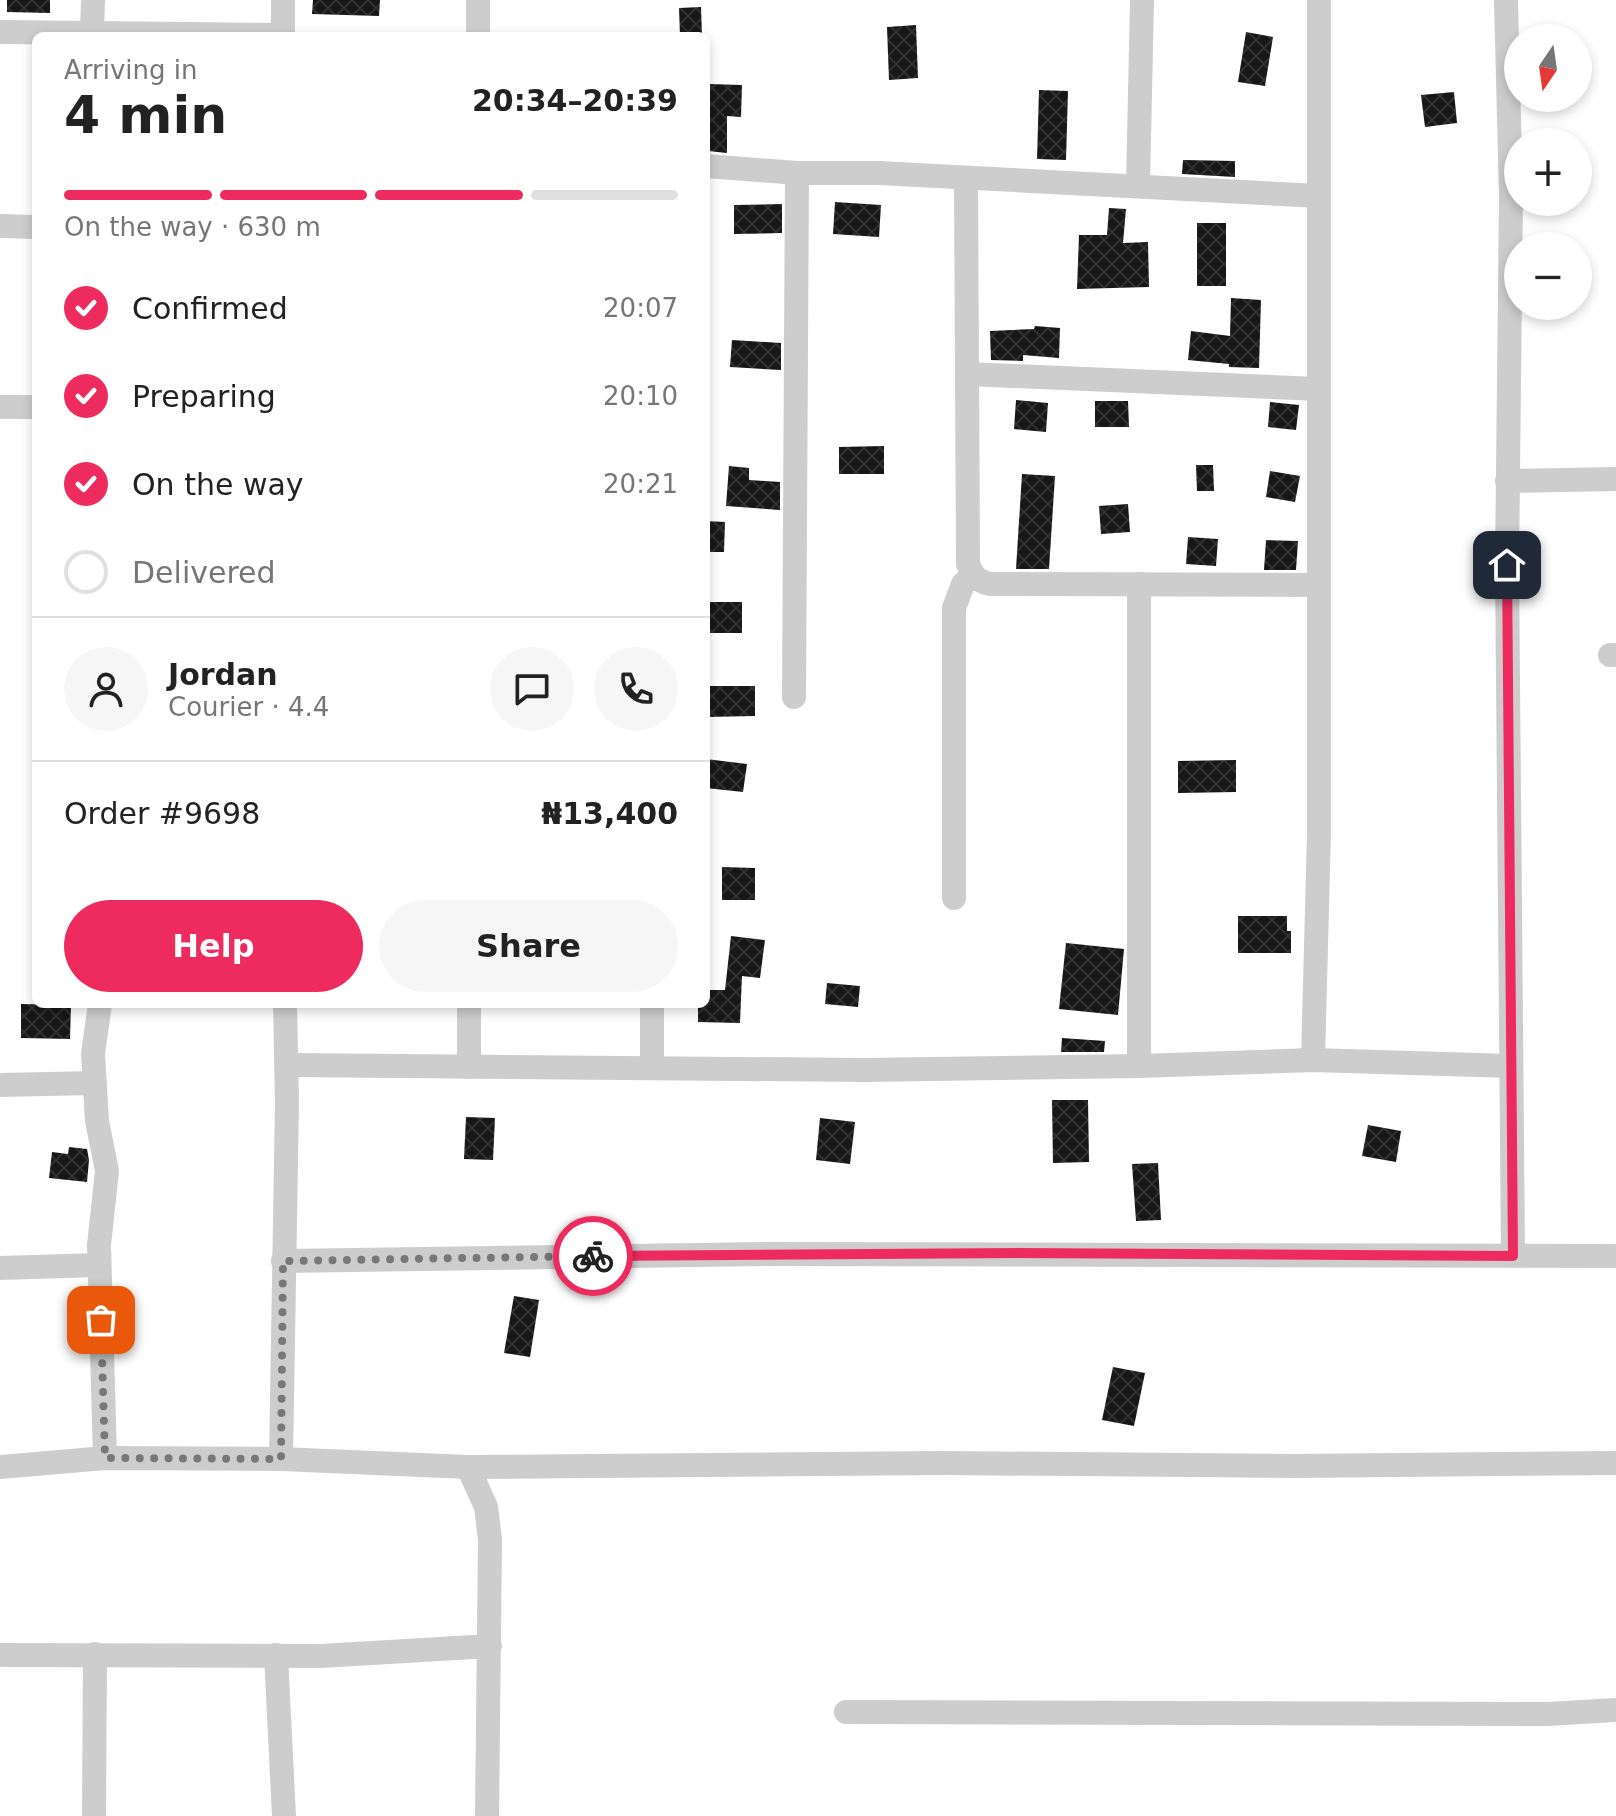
<!DOCTYPE html>
<meta charset="utf-8">
<style>
:root{--surface:#fff;--page:#f6f6f6;--text:#222;--muted:#767676;--line:#e0e0e0;--accent:#ee2b5f}
body{margin:0;font-family:"DejaVu Sans",sans-serif;background:var(--page);color:var(--text);height:100vh;display:flex;flex-direction:column;font-size:30px;white-space:nowrap}
*{box-sizing:border-box;margin:0}
p{font-size:26px;color:var(--muted)}
.icon{flex:none;width:44px;height:44px;fill:none;stroke:currentColor;stroke-width:2;stroke-linecap:round;stroke-linejoin:round}
.map{position:relative;flex:1;overflow:hidden}
.drawer{position:absolute;left:32px;top:32px;width:678px;height:976px;display:flex;flex-direction:column;background:var(--surface);border-radius:12px;box-shadow:0 4px 12px #0003}
.drawer>*{flex:none}
.needle{width:52px;rotate:193deg}
.buttons{position:absolute;left:1504px;top:24px;display:grid;gap:16px}
.buttons a{display:grid;place-items:center;width:88px;height:88px;border-radius:50%;background:var(--surface);box-shadow:0 4px 12px #0003;font-size:40px}
.pin{position:absolute;display:grid;place-items:center;width:68px;height:68px;color:#fff;margin:-34px;border-radius:16px;box-shadow:0 4px 12px #0006}
.courier{position:absolute;display:grid;place-items:center;width:80px;height:80px;margin:-40px;border:6px solid #ee2b5f;border-radius:50%;background:#fff;color:#222;box-shadow:0 2px 10px #0007}
.overview em{font-style:normal;font-weight:600}
.overview div{display:flex;flex-direction:column-reverse}
.overview{display:flex;align-items:center;justify-content:space-between;height:136px;padding:0 32px}
h1{font-size:52px;font-weight:600;line-height:60px}
.bar{display:grid;grid-template-columns:repeat(4,1fr);gap:12px 8px;align-content:center;height:96px;padding:0 32px}
.bar i{height:10px;border-radius:6px;background:var(--line)}
.bar .selected{background:var(--accent)}
.bar p{grid-column:span 4}
.line{display:flex;align-items:center;gap:20px;padding:0 32px;border-top:2px solid var(--line)}
.line div{flex:1}
.round{display:grid;place-items:center;flex:none;width:84px;height:84px;border-radius:42px;background:var(--page)}
ol{padding:0 32px;list-style:none}
li{display:flex;align-items:center;gap:24px;height:88px}
li p{margin-inline-start:auto}
li .icon{padding:8px;border-radius:50%;background:var(--accent);color:#fff;stroke-width:4}
li:last-child{color:var(--muted)}
li i{width:44px;height:44px;border:4px solid var(--line);border-radius:50%}
.cta{display:flex;gap:16px;margin-top:auto;padding:16px 32px}
.cta a{flex:1;height:92px;border-radius:48px;background:var(--accent);color:#fff;font-size:32px;font-weight:600;line-height:92px;text-align:center}
.cta a+a{background:var(--page);color:var(--text)}
.map>svg:first-child{display:block}
</style>
<div class="map">
<svg width="1616" height="1816" viewBox="0 0 1616 1816">
<defs>
<pattern id="building-cross-hatch" width="8" height="8" patternUnits="userSpaceOnUse" patternTransform="scale(2)"><rect width="8" height="8" fill="#171717"/><path d="M0 0l8 8M0 8l8-8" fill="none" stroke="#303030"/></pattern>
</defs>
<rect width="100%" height="100%" fill="#fff"/>
<g fill="url(#building-cross-hatch)">
<path d="M7 0H50V13L7 12Z"/>
<path d="M313 0H380L379 16 312 14Z"/>
<path d="M701 7 702 36H680L679 8Z"/>
<path d="M916 25 918 78 889 80 887 27Z"/>
<path d="M1246 32 1273 37 1265 86 1238 82Z"/>
<path d="M709 84 742 85 741 117 727 116V153L708 151Z"/>
<path d="M1039 90 1068 91 1066 160 1037 159Z"/>
<path d="M1454 92 1457 123 1425 127 1421 95Z"/>
<path d="M1183 160 1235 161V177L1182 174Z"/>
<path d="M835 202 881 205 879 237 833 234Z"/>
<path d="M782 204V233L734 234V205Z"/>
<path d="M1109 208 1126 209 1123 243 1148 242 1149 287 1077 289 1079 235H1107Z"/>
<rect x="1197" y="223" width="29" height="63"/>
<path d="M1231 298 1261 300 1259 368 1229 367V364L1188 360 1191 331 1230 336Z"/>
<path d="M1035 326 1060 328 1059 358 1023 355V361L991 360 990 331 1034 329Z"/>
<path d="M732 340 781 343V370L730 367Z"/>
<path d="M1016 400 1048 403 1046 432 1014 429Z"/>
<path d="M1095 401H1128L1129 427H1095Z"/>
<path d="M1270 402 1299 405 1296 430 1268 427Z"/>
<path d="M884 446V474H839V447Z"/>
<path d="M1196 465H1213L1214 491H1197Z"/>
<path d="M729 466 749 468V480L780 482V510L726 506Z"/>
<path d="M1270 471 1300 476 1295 502 1266 497Z"/>
<path d="M1022 474 1055 476 1049 569H1016Z"/>
<path d="M1128 504 1130 532 1101 534 1099 506Z"/>
<path d="M706 521 725 522 724 552H706Z"/>
<path d="M1188 537 1218 539 1216 566 1186 564Z"/>
<path d="M1266 540 1298 541 1296 570H1264Z"/>
<rect x="706" y="602" width="36" height="31"/>
<path d="M706 686H755V716L706 717Z"/>
<path d="M706 759 747 764 743 792 706 788Z"/>
<path d="M1236 760V792L1178 793V761Z"/>
<path d="M722 867 755 868V900H722Z"/>
<path d="M1238 916H1287V931H1291V953H1238Z"/>
<path d="M731 936 765 940 760 978 742 976 740 1023 698 1022V1004H706V990H725Z"/>
<path d="M1066 943 1124 949 1118 1015 1059 1009Z"/>
<path d="M827 983 860 986 858 1007 825 1004Z"/>
<path d="M21 1004 71 1005 70 1039 21 1038Z"/>
<path d="M1062 1038 1105 1041 1104 1052H1061Z"/>
<path d="M1052 1100H1088L1089 1162 1053 1163Z"/>
<path d="M466 1117 495 1118 493 1160 464 1159Z"/>
<path d="M820 1118 855 1122 850 1164 816 1160Z"/>
<path d="M1368 1125 1401 1131 1396 1162 1362 1156Z"/>
<path d="M69 1147 87 1149 89 1160 87 1182 49 1178 52 1152 68 1154Z"/>
<path d="M1158 1163 1161 1220 1136 1221 1132 1164Z"/>
<path d="M514 1296 539 1300 530 1357 504 1353Z"/>
<path d="M1113 1367 1145 1373 1134 1426 1102 1420Z"/>
</g>
<g fill="none" stroke-linecap="round" stroke-linejoin="round">
<g stroke="#cdcdcd" stroke-width="24">
<path d="M478 0V36"/>
<path d="M1506 0 1511 197 1507 565 1513 1256"/>
<path d="M0 32 283 35"/>
<path d="M92 33 93 0"/>
<path d="M283 36V0"/>
<path d="M706 166 797 173H879L1318 196"/>
<path d="M966 178 968 564C973 576 977 581 990 584L1319 585"/>
<path d="M1138 186 1142 0"/>
<path d="M0 226 36 227"/>
<path d="M968 374 1318 389"/>
<path d="M0 407H36"/>
<path d="M1507 481 1616 479"/>
<path d="M1139 584V1066"/>
<path d="M1610 655H1616"/>
<path d="M794 697 797 173"/>
<path d="M954 898V608L963 584 973 575"/>
<path d="M100 1004 93 1054 97 1121 107 1171 99 1245 105 1458"/>
<path d="M1313 1060 1319 832V0"/>
<path d="M287 1065 864 1070 1139 1066 1313 1060 1510 1066"/>
<path d="M469 1067V1004"/>
<path d="M652 1068V1004"/>
<path d="M0 1085 94 1083"/>
<path d="M283 1261 768 1254 1616 1256"/>
<path d="M0 1268 99 1265"/>
<path d="M281 1459 287 1102 285 1004"/>
<path d="M0 1467 105 1458 281 1459 468 1467 944 1463 1294 1466 1616 1463"/>
<path d="M468 1467 486 1507 490 1539 487 1816"/>
<path d="M0 1655 321 1656 490 1646"/>
<path d="M276 1655 284 1816"/>
<path d="M846 1712 1548 1714 1616 1710"/>
<path d="M94 1816 95 1654"/>
</g>
</g>
<g fill="none" stroke-linecap="round" stroke-linejoin="round">
<path stroke="#787878" stroke-width="8" stroke-dasharray="0 14.4" d="M101 1320 105 1458 281 1459 283 1261 593 1256"/>
<path stroke="#ee2b5f" stroke-width="10" d="M593 1256 1017 1253 1513 1256 1507 565"/>
</g>
</svg>
<div class="buttons">
<a><svg class="needle" viewBox="-14 -14 28 28"><path d="M0-13l5 13h-10z" fill="#e53935"/><path d="M0 13l5-13h-10z" fill="#767676"/></svg></a>
<a>+</a>
<a>−</a>
</div>
<div class="pin" style="left:101px;top:1320px;background:#ea580c"><svg class="icon" aria-label="bag" viewBox="0 0 24 24"><path d="M5 8h14l-1 12H6zM9 8a3 3 0 0 1 6 0"/></svg></div>
<div class="pin" style="left:1507px;top:565px;background:#1f2937"><svg class="icon" aria-label="home" viewBox="0 0 24 24"><path d="M3 11l9-7 9 7M6 9v11h12V9"/></svg></div>
<div class="courier" style="left:593px;top:1256px"><svg class="icon" aria-label="bike" viewBox="0 0 24 24"><circle cx="6" cy="16" r="4"/><circle cx="18" cy="16" r="4"/><path d="M6 16l4-8h5l3 8M10 8l3 8H6M13 5h3"/></svg></div>
<section class="drawer">
<div class="overview"><div><h1>4 min</h1><p>Arriving in</p></div><em>20:34–20:39</em></div>
<div class="bar"><i class="selected"></i><i class="selected"></i><i class="selected"></i><i></i><p>On the way · 630 m</p></div>
<ol>
<li><svg class="icon" aria-label="check" viewBox="0 0 24 24"><path d="M5 12l5 5 9-10"/></svg>Confirmed<p>20:07</p></li>
<li><svg class="icon" aria-label="check" viewBox="0 0 24 24"><path d="M5 12l5 5 9-10"/></svg>Preparing<p>20:10</p></li>
<li><svg class="icon" aria-label="check" viewBox="0 0 24 24"><path d="M5 12l5 5 9-10"/></svg>On the way<p>20:21</p></li>
<li><i></i>Delivered</li>
</ol>
<div class="line" style="height:144px"><a class="round"><svg class="icon" aria-label="person" viewBox="0 0 24 24"><circle cx="12" cy="8" r="4"/><path d="M4 21q1-7 8-7t8 7"/></svg></a><div><b>Jordan</b><p>Courier · 4.4</p></div><a class="round"><svg class="icon" aria-label="chat" viewBox="0 0 24 24"><path d="M4 5h16v11H9l-5 4z"/></svg></a><a class="round"><svg class="icon" aria-label="phone" viewBox="0 0 24 24"><path d="M5 4h4l2 5-3 2q2 4 5 5l2-3 5 2v4C11 20 4 13 5 4z"/></svg></a></div>
<div class="line" style="height:104px"><div>Order #9698</div><b>₦13,400</b></div>
<div class="cta"><a>Help</a><a>Share</a></div>
</section>
</div>
